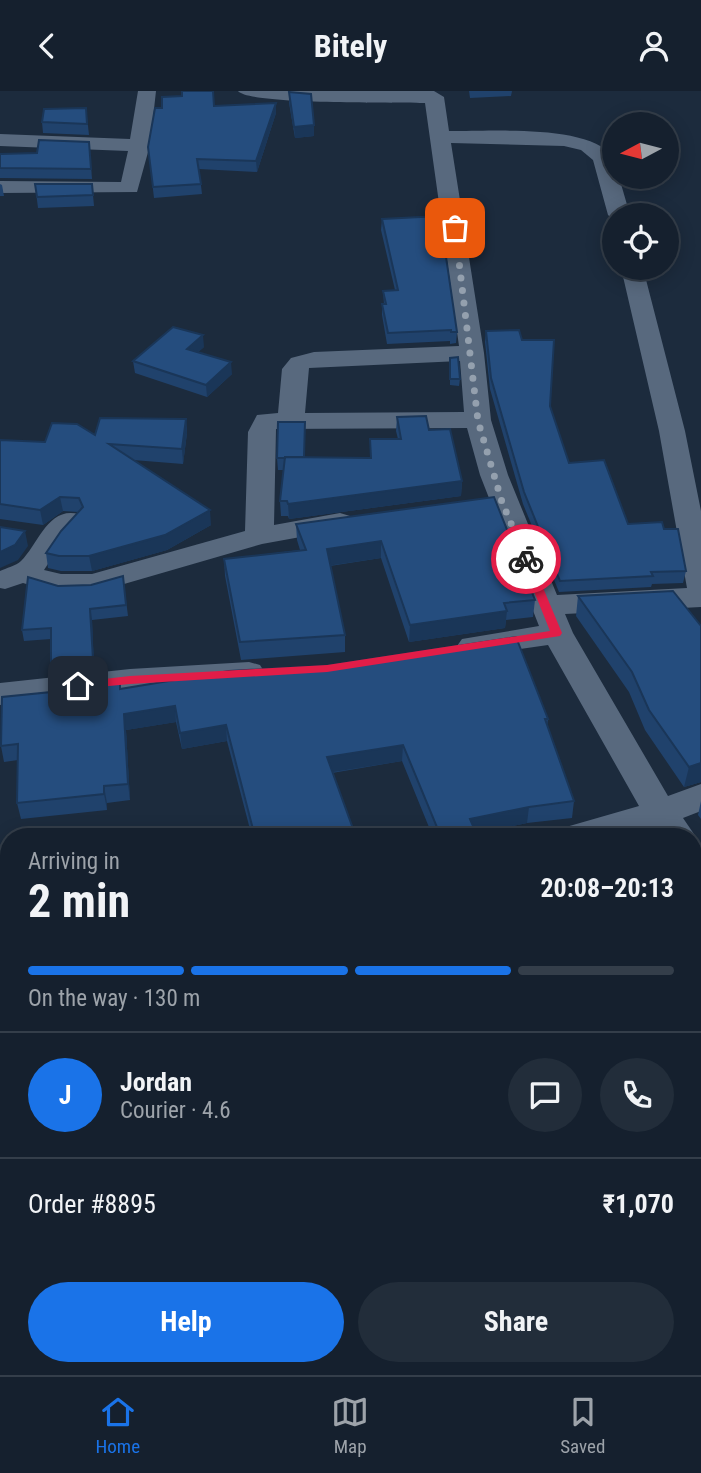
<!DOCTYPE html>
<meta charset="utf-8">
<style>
:root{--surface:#15202e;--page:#222d3a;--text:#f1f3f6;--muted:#9da3aa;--line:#343e4a;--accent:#1a73e8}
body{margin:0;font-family:"Roboto Condensed",sans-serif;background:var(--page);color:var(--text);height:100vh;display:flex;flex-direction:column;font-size:26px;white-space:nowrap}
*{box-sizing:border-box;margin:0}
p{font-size:23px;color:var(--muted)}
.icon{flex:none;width:38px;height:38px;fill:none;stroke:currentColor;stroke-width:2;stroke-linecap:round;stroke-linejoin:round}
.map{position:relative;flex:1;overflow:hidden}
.side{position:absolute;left:0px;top:737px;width:702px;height:548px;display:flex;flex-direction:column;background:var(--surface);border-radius:28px 28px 0 0;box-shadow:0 4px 18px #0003,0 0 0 2px var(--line)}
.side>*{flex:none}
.needle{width:46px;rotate:263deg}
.fabs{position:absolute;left:602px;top:21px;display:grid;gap:14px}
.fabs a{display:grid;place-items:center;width:77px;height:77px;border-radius:50%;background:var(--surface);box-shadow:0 4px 18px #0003,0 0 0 2px var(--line);font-size:35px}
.pin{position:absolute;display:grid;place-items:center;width:60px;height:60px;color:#fff;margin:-30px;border-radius:14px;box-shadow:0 4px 10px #0006}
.courier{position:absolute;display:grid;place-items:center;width:70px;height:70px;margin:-35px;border:5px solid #e11d48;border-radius:50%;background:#fff;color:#222;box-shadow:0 2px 9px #0007}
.summary em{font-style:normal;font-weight:700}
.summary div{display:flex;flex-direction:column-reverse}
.summary{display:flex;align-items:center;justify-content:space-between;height:119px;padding:0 28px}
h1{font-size:46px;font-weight:700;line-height:52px}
.bar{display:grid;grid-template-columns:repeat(4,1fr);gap:10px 7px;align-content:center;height:84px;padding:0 28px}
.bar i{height:9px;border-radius:5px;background:var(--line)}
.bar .active{background:var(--accent)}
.bar p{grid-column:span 4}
.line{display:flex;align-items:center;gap:18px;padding:0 28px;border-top:2px solid var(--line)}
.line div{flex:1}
.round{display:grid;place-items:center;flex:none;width:74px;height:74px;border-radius:37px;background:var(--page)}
.cta{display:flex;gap:14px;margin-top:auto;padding:14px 28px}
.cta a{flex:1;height:80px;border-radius:42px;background:var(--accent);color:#fff;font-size:28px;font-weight:700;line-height:80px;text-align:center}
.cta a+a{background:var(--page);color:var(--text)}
header{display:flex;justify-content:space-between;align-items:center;height:91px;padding:0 28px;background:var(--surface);font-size:32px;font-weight:700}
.dock{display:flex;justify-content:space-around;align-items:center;height:98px;border-top:2px solid var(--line);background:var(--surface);font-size:19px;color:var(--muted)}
.dock a{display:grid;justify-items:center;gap:4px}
.dock .active{color:var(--accent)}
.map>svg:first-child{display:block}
</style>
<header><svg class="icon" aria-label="back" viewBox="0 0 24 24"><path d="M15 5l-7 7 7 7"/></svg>Bitely<svg class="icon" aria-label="person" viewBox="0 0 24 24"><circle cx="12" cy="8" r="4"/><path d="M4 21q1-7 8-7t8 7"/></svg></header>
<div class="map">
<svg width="701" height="1284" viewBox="0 0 701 1284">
<rect width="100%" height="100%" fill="#1c2b3d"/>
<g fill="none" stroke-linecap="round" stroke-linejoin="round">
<g fill="#58697e" fill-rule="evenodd">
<path d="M138 0H156L150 54 137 101 0 102V90L121 91 128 60 0 55V43L130 48Z"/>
<path d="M238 0H434L444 6 449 40C489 41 589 32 613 66L614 86H619L630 124H614V129L608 124 593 69 581 59 564 55 451 52 484 262 491 329 508 384 557 504 687 497 659 340 621 177H643L685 340 701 420V516L565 523 573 542 668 705 701 693V720L683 727 696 746 693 751V746H658L652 737 625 746H561L566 736 639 715 548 554 473 565 462 562 457 555 462 548 539 535 480 384 467 337 276 338 274 434 340 422 350 425 354 431 350 437 262 453 93 502 60 503 23 492 5 498 0 497V480C6 477 16 475 21 470 39 452 48 415 79 423L83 429 61 453 44 479 61 483H92L245 440 248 341 257 324 278 322 282 278 291 267 314 261 459 255 425 12C398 11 249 14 238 0ZM460 270 464 321 305 322 309 277Z"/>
<path d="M249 571 260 574 265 582 260 590 249 593 130 600 0 614V592L130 578Z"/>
<path d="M693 751 701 754V789L693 786Z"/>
<path d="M9 858V890L0 892V860Z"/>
<path d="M9 1145V1188L0 1191V1147Z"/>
<path d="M40 1276H104L108 1284H36Z"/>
</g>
</g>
<g fill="#20426c">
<path d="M469 0H512L511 5 470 7Z"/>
<path d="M289 1 314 34V45L295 47 289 12Z"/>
<path d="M214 15 276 22 257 81 199 78 202 103 154 107 148 56Z"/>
<path d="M86 17 89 44 43 42 42 31Z"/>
<path d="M90 61 92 88 0 87V63Z"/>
<path d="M0 93 2 94 4 105H0Z"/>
<path d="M35 93H92L94 115 38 117Z"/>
<path d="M382 128 457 241 456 252 450 253V250L387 253 382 224V213H384L383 200 395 199 381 139Z"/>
<path d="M486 240 522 249 550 315 569 372 628 433 664 438 686 480 683 492 652 493 651 496 559 501 523 413 490 298 485 251Z"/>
<path d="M204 256 198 261 232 283 207 306 135 282 133 270Z"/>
<path d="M450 267 460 288 459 295 450 294Z"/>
<path d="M397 326 429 339 462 390 461 405 289 428 288 425H281L280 410 284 379H278L277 367 305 331V366L370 367V348H398L396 340Z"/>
<path d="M186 328 187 342 183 373 133 369 211 434 167 459 92 480H61L48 477 46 462 78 421 63 420 43 434 0 428V349L45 351 95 344Z"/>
<path d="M494 406 535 509 533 526 506 529 505 537 409 551 381 467 330 475 345 544V561L241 569 225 485 224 468 300 459 297 449 296 433Z"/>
<path d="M123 485 128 525 92 529 94 579 53 584 51 573V548L24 550 22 539 58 495 91 494Z"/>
<path d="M578 505 701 535V691L684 696 645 639 629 601 576 525Z"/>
<path d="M94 594 121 598 548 628 547 636 574 710 572 727 527 732 476 743V746H433L402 670 332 682 356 746H252L227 650 182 658 176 631 126 639 130 709 107 712V719L21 728 17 712 18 669 4 671 1 655 51 601Z"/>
<path d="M701 710V728L698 724Z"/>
</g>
<g fill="#1a3658">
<path d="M276 12V22L257 81 256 70Z"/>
<path d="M314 34V45L295 47 294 36Z"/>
<path d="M203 244 204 256 188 270 187 258Z"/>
<path d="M231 271 232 283 207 306 206 294Z"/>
<path d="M186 328 187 342 183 373 182 358Z"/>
<path d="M462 390 461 405 289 428 288 413Z"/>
<path d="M60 406 63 420 43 434 40 419Z"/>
<path d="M210 419 211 434 167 459 92 480 89 465Z"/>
<path d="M25 440 28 455 18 469 0 477V461Z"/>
<path d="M381 450V467L327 475V458Z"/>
<path d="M90 518 92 529 94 579 93 568Z"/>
<path d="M507 520 505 537 409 551 410 534Z"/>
<path d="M175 615 176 631 126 639 130 709 128 693 124 623Z"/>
<path d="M226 634 227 650 182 658 180 642Z"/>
<path d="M403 654 402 670 327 682V666Z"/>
<path d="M701 672V691L684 696 689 676Z"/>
<path d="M104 695 107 712V719L104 703Z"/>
<path d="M529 716 527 732 476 743V746H470V728Z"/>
<path d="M300 738 301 746H266Z"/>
<path d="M701 1006V1021L693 1024V1009Z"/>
<path d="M9 1251V1263L0 1266V1254Z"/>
</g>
<g fill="#254d7e" stroke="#1a3658" stroke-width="2">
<path d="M182 0H213L214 15 276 12 256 70 197 68 201 93 153 96 148 56 155 17H162V6L182 5Z"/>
<path d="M289 1 311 3 314 34 294 36Z"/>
<path d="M86 17 87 33 42 31 44 18Z"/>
<path d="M39 49 89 51 91 78 0 77V63L37 62Z"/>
<path d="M35 93H92L93 104 37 106Z"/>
<path d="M440 125 457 241H451V239L388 242 382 213H386L383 200 398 199 382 128Z"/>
<path d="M173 236 203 244 187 258 231 271 206 294 133 270Z"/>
<path d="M519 239 522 249H554L550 315 569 372 604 369 628 433 662 431 664 438H678L686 480 651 481 653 485 560 490 524 401 491 287 486 240Z"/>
<path d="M458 266 460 288H450V267Z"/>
<path d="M426 325 429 339 450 338 462 390 288 413 287 410H280L285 366 371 367 370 348H401L397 326Z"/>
<path d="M100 327 186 328 182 358 109 353 210 419 165 444 89 465H59L46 462 61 440 83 416 79 407 60 406 40 419 0 413V349L45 351 52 332 77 333 95 344Z"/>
<path d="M278 331H305L304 366H285V367H277Z"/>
<path d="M494 406 535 509 504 512 507 520 410 534 381 450 327 458 345 544 240 551 224 468 306 459 296 433Z"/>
<path d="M0 436 25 440 15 454 0 461Z"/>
<path d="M123 485 126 514 90 518 93 568 51 573V537L22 539 28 486 58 495 91 494Z"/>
<path d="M673 500 701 535V672L689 676 649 619 632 581 578 505Z"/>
<path d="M516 546 548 628H545L574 710 529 716 470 728 476 742 470 743 471 746H441L403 654 327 666 356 746H303L300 738 266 746H255L226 634 180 642 175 615 124 623 128 693 104 695V703L17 712 18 653 1 655 2 606 51 601V595L93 590V594L120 592V598L229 580 327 575Z"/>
<path d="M701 908V1006L693 1009V910Z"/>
<path d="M9 1156V1251L0 1254V1181L7 1178 8 1157Z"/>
<path d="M119 1276H163L166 1284H122Z"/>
<path d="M341 1276H359L362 1284H320Z"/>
</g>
<path fill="#e11d48" d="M526 465 531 468 562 542 560 545 327 581 130 593 78 598 72 595 78 591 130 585 327 574 550 540 521 468Z"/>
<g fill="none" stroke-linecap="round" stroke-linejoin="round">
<path stroke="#94a0ae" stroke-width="7" stroke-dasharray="0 12.6" d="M455 137 478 330 502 411 526 468"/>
</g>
</svg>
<div class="fabs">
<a><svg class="needle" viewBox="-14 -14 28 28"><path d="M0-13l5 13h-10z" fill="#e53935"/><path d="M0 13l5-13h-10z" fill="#9da3aa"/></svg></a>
<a><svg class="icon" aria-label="locate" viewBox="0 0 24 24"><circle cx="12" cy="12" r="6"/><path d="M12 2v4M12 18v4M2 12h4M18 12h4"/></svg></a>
</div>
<div class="pin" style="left:455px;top:137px;background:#ea580c"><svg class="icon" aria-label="bag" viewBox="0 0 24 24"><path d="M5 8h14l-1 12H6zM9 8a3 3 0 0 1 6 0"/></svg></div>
<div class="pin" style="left:78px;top:595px;background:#1f2937"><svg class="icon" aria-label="home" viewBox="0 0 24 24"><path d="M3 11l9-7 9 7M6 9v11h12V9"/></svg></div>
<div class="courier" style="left:526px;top:468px"><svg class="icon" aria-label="bike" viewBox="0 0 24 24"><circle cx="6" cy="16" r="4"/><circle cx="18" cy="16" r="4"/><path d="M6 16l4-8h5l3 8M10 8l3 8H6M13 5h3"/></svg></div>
<section class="side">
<div class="summary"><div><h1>2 min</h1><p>Arriving in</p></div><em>20:08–20:13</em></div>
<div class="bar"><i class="active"></i><i class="active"></i><i class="active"></i><i></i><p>On the way · 130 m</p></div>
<div class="line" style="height:126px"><b class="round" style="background:var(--accent);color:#fff">J</b><div><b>Jordan</b><p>Courier · 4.6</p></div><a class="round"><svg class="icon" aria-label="chat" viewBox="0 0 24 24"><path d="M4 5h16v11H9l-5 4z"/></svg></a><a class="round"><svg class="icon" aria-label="phone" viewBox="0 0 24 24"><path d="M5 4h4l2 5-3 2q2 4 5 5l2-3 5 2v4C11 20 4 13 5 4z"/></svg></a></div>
<div class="line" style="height:91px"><div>Order #8895</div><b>₹1,070</b></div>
<div class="cta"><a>Help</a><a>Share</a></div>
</section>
</div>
<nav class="dock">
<a class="active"><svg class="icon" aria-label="home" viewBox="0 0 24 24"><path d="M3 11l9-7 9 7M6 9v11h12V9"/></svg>Home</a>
<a><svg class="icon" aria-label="map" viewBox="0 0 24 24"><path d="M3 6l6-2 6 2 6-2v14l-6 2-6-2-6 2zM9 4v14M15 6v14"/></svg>Map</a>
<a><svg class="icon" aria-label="saved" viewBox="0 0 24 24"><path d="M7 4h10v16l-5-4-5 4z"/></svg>Saved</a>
</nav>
